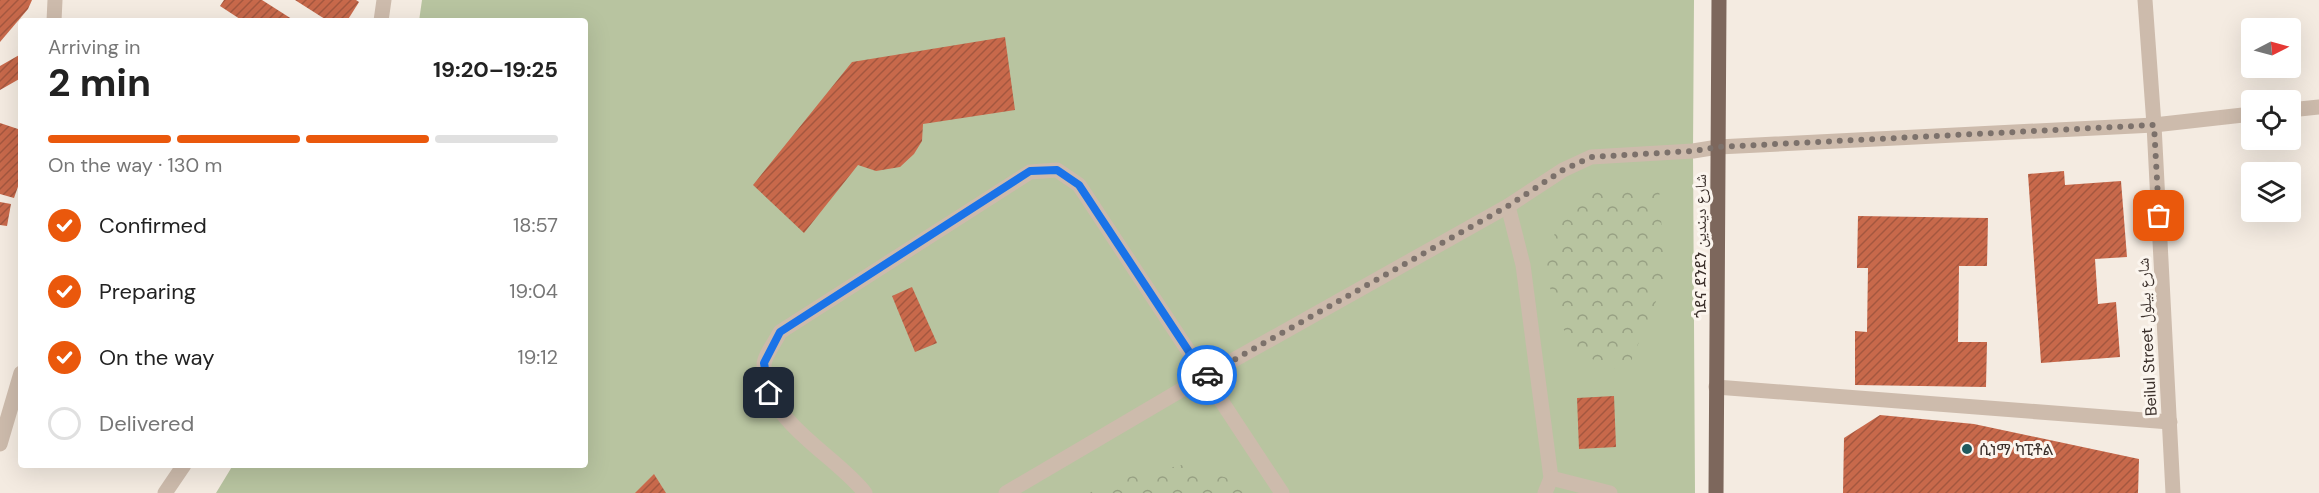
<!DOCTYPE html>
<meta charset="utf-8">
<style>
:root{--surface:#fff;--page:#f2f2f2;--text:#222;--muted:#767676;--line:#e0e0e0;--accent:#ea580c}
body{margin:0;font-family:"DM Sans","Noto Naskh Arabic","Noto Sans Ethiopic",sans-serif;background:var(--page);color:var(--text);height:100vh;display:flex;flex-direction:column;font-size:22px;white-space:nowrap}
*{box-sizing:border-box;margin:0}
p{font-size:20px;color:var(--muted)}
.icon{flex:none;width:33px;height:33px;fill:none;stroke:currentColor;stroke-width:2;stroke-linecap:round;stroke-linejoin:round}
.map{position:relative;flex:1;overflow:hidden}
.details{position:absolute;left:18px;top:18px;width:570px;height:450px;display:flex;flex-direction:column;background:var(--surface);border-radius:6px;box-shadow:0 6px 24px #0002}
.details>*{flex:none}
.needle{width:39px;rotate:84deg}
.tools{position:absolute;left:2241px;top:18px;display:grid;gap:12px}
.tools a{display:grid;place-items:center;width:60px;height:60px;border-radius:6px;background:var(--surface);box-shadow:0 6px 24px #0002;font-size:30px}
.pin{position:absolute;display:grid;place-items:center;width:51px;height:51px;color:#fff;margin:-26px;border-radius:12px;box-shadow:0 3px 9px #0006}
.courier{position:absolute;display:grid;place-items:center;width:60px;height:60px;margin:-30px;border:4px solid #1a73e8;border-radius:50%;background:#fff;color:#222;box-shadow:0 2px 8px #0007}
.headline em{font-style:normal;font-weight:700}
.headline div{display:flex;flex-direction:column-reverse}
.headline{display:flex;align-items:center;justify-content:space-between;height:102px;padding:0 30px}
h1{font-size:39px;font-weight:700;line-height:45px}
.bar{display:grid;grid-template-columns:repeat(4,1fr);gap:9px 6px;align-content:center;height:72px;padding:0 30px}
.bar i{height:8px;border-radius:4px;background:var(--line)}
.bar .active{background:var(--accent)}
.bar p{grid-column:span 4}
ol{padding:0 30px;list-style:none}
li{display:flex;align-items:center;gap:18px;height:66px}
li p{margin-inline-start:auto}
li .icon{padding:6px;border-radius:50%;background:var(--accent);color:#fff;stroke-width:4}
li:last-child{color:var(--muted)}
li i{width:33px;height:33px;border:3px solid var(--line);border-radius:50%}
.map>svg:first-child{display:block}
</style>
<div class="map">
<svg width="2319" height="493" viewBox="0 0 2319 493">
<defs>
<pattern id="forest-crowns" width="20" height="18" patternUnits="userSpaceOnUse" patternTransform="scale(1.5)"><rect width="20" height="18" fill="#b8c4a0"/><path d="M2 6a3 3 0 1 1 6 0M12 15a3 3 0 1 1 6 0" fill="none" stroke="#97a083"/></pattern>
<pattern id="building-hatch" width="6" height="6" patternUnits="userSpaceOnUse" patternTransform="scale(1.5)"><rect width="6" height="6" fill="#c8694b"/><path d="M-1 1l2-2M0 6l6-6M5 7l2-2" fill="none" stroke="#a4573f"/></pattern>
</defs>
<rect width="100%" height="100%" fill="#f4ebe1"/>
<path fill="#b8c4a0" d="M422 0H1694L1693 151 1695 493H216L233 465H585V21H419Z"/>
<g fill="url(#forest-crowns)">
<path d="M1579 186H1659L1665 280 1626 373 1573 351 1555 309 1543 257Z"/>
<path d="M1182 465 1252 485 1258 493H1089L1116 480Z"/>
</g>
<g fill="url(#building-hatch)">
<path d="M0 0H32L28 9 0 42Z"/>
<path d="M224 0H262L295 21H243L220 6Z"/>
<path d="M295 0H356L359 2 347 21H328Z"/>
<path d="M1005 37 1015 110 923 124 922 141 914 154 900 167 876 171 858 165 804 233 753 185 852 62Z"/>
<path d="M21 54V78L0 90V66Z"/>
<path d="M0 123 21 130V178L14 198 0 194Z"/>
<path d="M2064 171 2065 185 2121 181 2127 257 2095 259 2098 304 2116 302 2120 357 2041 363 2028 174Z"/>
<path d="M0 202 11 204 7 226 0 225Z"/>
<path d="M1858 216 1988 218 1987 266H1959L1958 342H1987L1986 387 1855 385V331L1867 332 1868 268H1857Z"/>
<path d="M912 287 937 343 915 352 892 296Z"/>
<path d="M1614 396 1616 447 1579 449 1577 398Z"/>
<path d="M1880 415 1974 424 2139 459 2138 493H1843L1844 438Z"/>
<path d="M654 474 666 493H635Z"/>
</g>
<g fill="none" stroke-linecap="round" stroke-linejoin="round">
<g stroke="#cdbbac" stroke-width="15">
<path d="M1508 206 1523 265 1551 478 1545 493"/>
<path d="M1716 387 2170 422"/>
<path d="M1551 478 1610 493"/>
<path d="M865 493C834 453 765 423 764 365 764 356 776 341 780 332L1030 172 1057 170 1079 185 1282 493"/>
<path d="M1006 493 1205 376 1508 206 1563 170 1591 157 1693 151 1718 147"/>
</g>
<g stroke="#cdbbac" stroke-width="15">
<path d="M2145 0 2154 125 2173 493"/>
<path d="M54 21 55 0"/>
<path d="M381 21 384 0"/>
<path d="M2290 110 2319 107"/>
<path d="M1718 147 2154 125 2252 114"/>
<path d="M0 444 21 373"/>
<path d="M165 493 184 465"/>
</g>
<path stroke="#7d675c" stroke-width="15" d="M1716 493 1719 0"/>
</g>
<g fill="none" stroke-linecap="round" stroke-linejoin="round">
<path stroke="#7c716b" stroke-width="6" stroke-dasharray="0 10.8" d="M1207 375 1508 206 1563 170 1591 157 1693 151 1718 147 2154 125 2159 216"/>
<path stroke="#1a73e8" stroke-width="8" d="M769 393 764 363 780 332 1030 171 1057 170 1079 185 1205 376 1207 375"/>
</g>
<circle fill="#1f5a5e" stroke="#fbf5ee" stroke-width="2" cx="1967" cy="449" r="6"/>
<g text-anchor="middle" dominant-baseline="central" stroke-width="6" stroke-linejoin="round" paint-order="stroke">
<g font-size="16" fill="#3b302b" stroke="#fbf5ee">
<text transform="translate(1700 246) rotate(-90)">ጎደና ደንደን شارع ديندين</text>
<text transform="translate(2147 337) rotate(-93)">Beilul Street شارع بيلول</text>
</g>
<g font-size="16" fill="#3b302b" stroke="#fbf5ee" text-anchor="start">
<text x="1979" y="449">ሲነማ ካፒቶል</text>
</g>
</g>
</svg>
<div class="tools">
<a><svg class="needle" viewBox="-14 -14 28 28"><path d="M0-13l5 13h-10z" fill="#e53935"/><path d="M0 13l5-13h-10z" fill="#767676"/></svg></a>
<a><svg class="icon" aria-label="locate" viewBox="0 0 24 24"><circle cx="12" cy="12" r="6"/><path d="M12 2v4M12 18v4M2 12h4M18 12h4"/></svg></a>
<a><svg class="icon" aria-label="layers" viewBox="0 0 24 24"><path d="M12 4l9 5-9 5-9-5zM3 14l9 5 9-5"/></svg></a>
</div>
<div class="pin" style="left:2159px;top:216px;background:#ea580c"><svg class="icon" aria-label="bag" viewBox="0 0 24 24"><path d="M5 8h14l-1 12H6zM9 8a3 3 0 0 1 6 0"/></svg></div>
<div class="pin" style="left:769px;top:393px;background:#1f2937"><svg class="icon" aria-label="home" viewBox="0 0 24 24"><path d="M3 11l9-7 9 7M6 9v11h12V9"/></svg></div>
<div class="courier" style="left:1207px;top:375px"><svg class="icon" aria-label="car" viewBox="0 0 24 24"><path d="M5 17H2v-5l4-1 3-4h7l3 4 3 1v5h-3M9 17h6M6 11h13"/><circle cx="7" cy="17" r="2"/><circle cx="17" cy="17" r="2"/></svg></div>
<section class="details">
<div class="headline"><div><h1>2 min</h1><p>Arriving in</p></div><em>19:20–19:25</em></div>
<div class="bar"><i class="active"></i><i class="active"></i><i class="active"></i><i></i><p>On the way · 130 m</p></div>
<ol>
<li><svg class="icon" aria-label="check" viewBox="0 0 24 24"><path d="M5 12l5 5 9-10"/></svg>Confirmed<p>18:57</p></li>
<li><svg class="icon" aria-label="check" viewBox="0 0 24 24"><path d="M5 12l5 5 9-10"/></svg>Preparing<p>19:04</p></li>
<li><svg class="icon" aria-label="check" viewBox="0 0 24 24"><path d="M5 12l5 5 9-10"/></svg>On the way<p>19:12</p></li>
<li><i></i>Delivered</li>
</ol>
</section>
</div>
